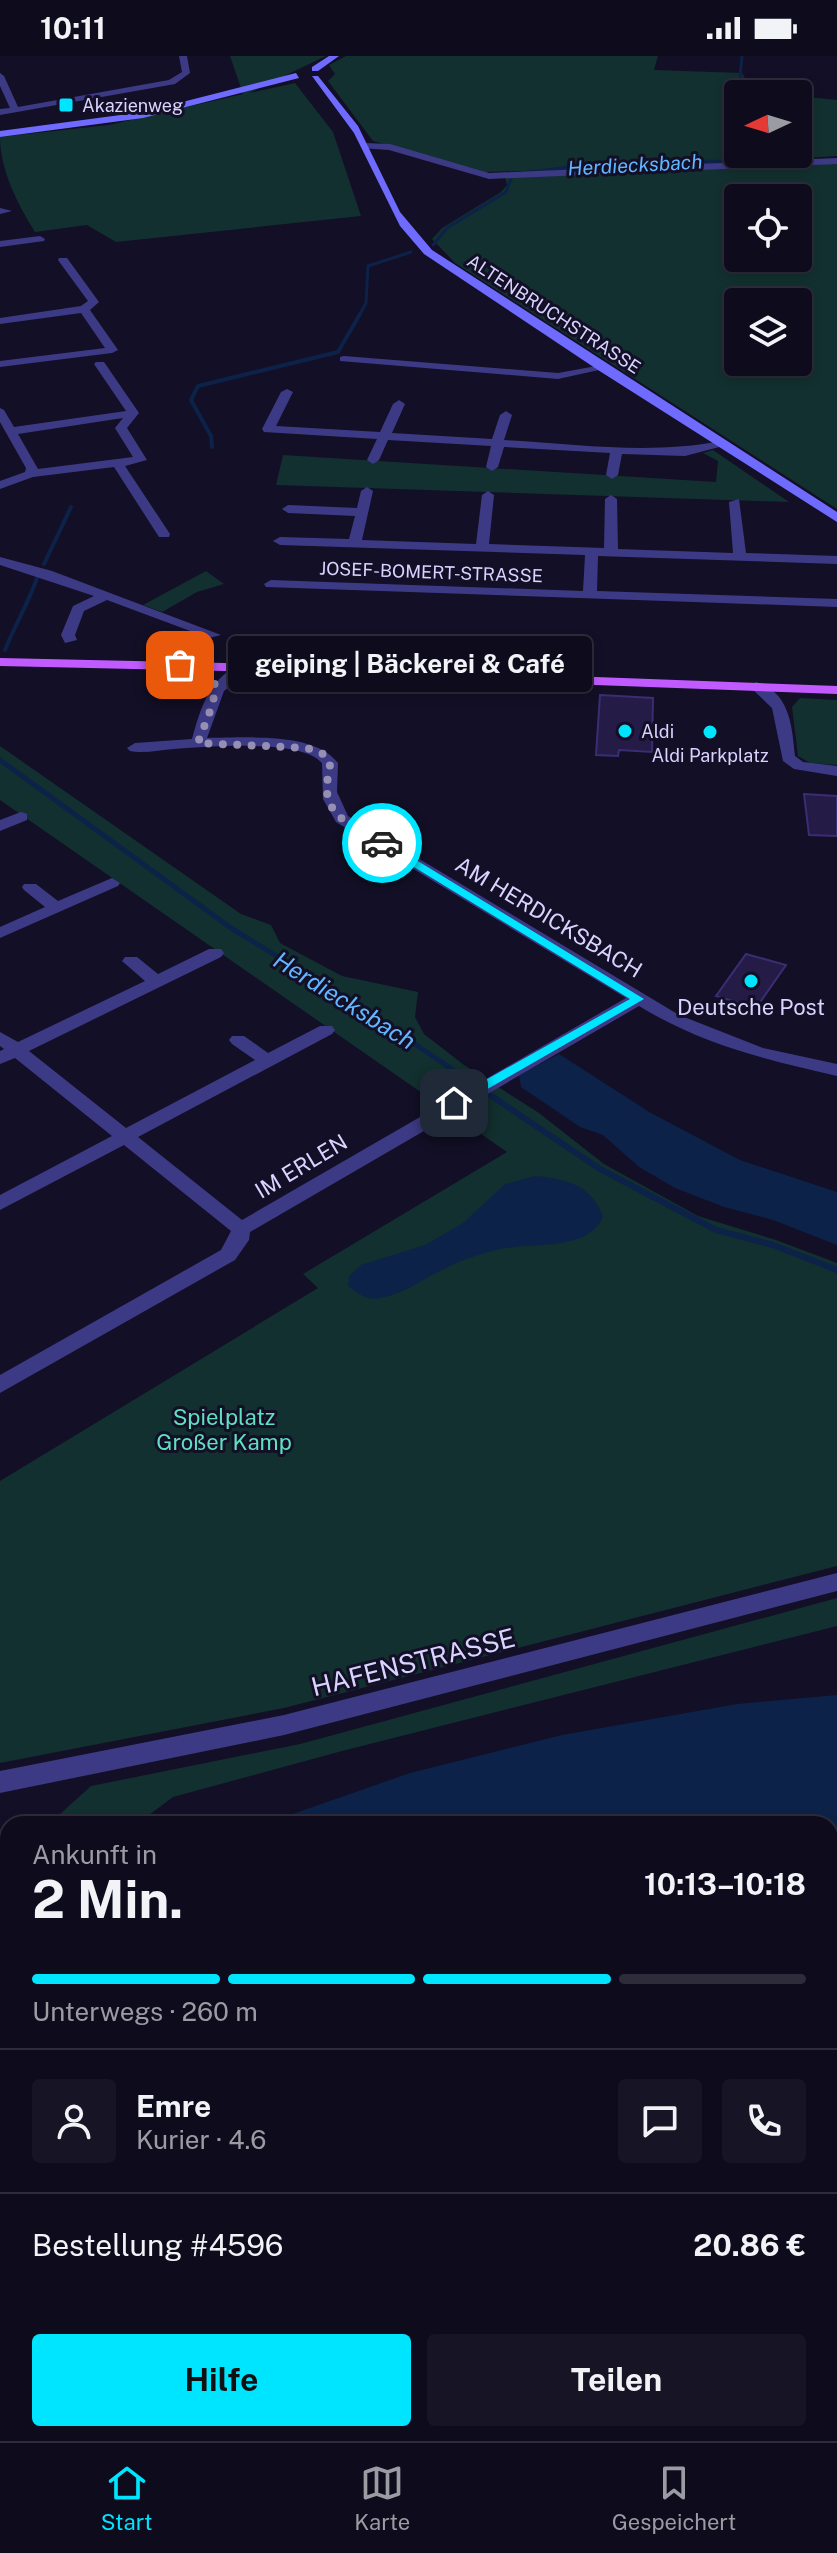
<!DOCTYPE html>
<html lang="de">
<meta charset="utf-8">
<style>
:root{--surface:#0e0b1c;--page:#171425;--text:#f1f3f6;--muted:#9b9ba3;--line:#2e2b3b;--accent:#00e5ff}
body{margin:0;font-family:"Public Sans",sans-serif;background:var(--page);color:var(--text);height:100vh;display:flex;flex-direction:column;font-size:30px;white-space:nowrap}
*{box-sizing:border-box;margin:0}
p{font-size:26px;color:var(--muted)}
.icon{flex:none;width:44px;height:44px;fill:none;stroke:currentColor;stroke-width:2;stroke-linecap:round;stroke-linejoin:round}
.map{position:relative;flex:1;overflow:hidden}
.details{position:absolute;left:0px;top:1760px;width:838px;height:626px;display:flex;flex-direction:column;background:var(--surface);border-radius:24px 24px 0 0;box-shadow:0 4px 12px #0003,0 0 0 2px var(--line)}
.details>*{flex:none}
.needle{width:52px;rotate:266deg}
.tools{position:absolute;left:724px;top:24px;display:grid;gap:16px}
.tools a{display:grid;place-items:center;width:88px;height:88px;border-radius:8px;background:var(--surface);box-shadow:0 4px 12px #0003,0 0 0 2px var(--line);font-size:40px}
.pin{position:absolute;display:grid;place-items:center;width:68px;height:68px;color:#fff;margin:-34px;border-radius:16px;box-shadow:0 4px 12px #0006}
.courier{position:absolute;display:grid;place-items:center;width:80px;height:80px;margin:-40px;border:6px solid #00e5ff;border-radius:50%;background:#fff;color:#222;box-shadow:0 2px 10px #0007}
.bubble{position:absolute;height:56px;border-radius:8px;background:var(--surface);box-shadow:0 4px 12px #0003,0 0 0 2px var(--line);font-size:26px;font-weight:700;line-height:56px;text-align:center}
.headline em{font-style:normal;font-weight:700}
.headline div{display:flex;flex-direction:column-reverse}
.headline{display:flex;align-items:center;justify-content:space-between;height:136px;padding:0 32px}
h1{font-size:52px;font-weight:700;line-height:60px}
.bar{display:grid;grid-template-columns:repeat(4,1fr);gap:12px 8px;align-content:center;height:96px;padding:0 32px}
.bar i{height:10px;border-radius:6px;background:var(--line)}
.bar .current{background:var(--accent)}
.bar p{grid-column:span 4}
.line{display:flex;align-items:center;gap:20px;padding:0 32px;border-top:2px solid var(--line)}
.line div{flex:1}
.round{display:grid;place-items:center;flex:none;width:84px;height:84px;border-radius:8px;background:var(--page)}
.primary-button{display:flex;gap:16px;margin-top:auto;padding:16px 32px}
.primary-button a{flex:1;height:92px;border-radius:8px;background:var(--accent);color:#111;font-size:32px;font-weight:700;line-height:92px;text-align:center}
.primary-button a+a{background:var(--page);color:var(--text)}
.status{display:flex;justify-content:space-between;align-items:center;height:56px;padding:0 40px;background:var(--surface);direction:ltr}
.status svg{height:22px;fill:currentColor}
.menu{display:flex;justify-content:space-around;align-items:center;height:112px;border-top:2px solid var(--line);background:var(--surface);font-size:22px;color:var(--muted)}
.menu a{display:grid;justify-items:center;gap:4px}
.menu .current{color:var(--accent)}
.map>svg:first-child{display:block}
</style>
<div class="status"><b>10:11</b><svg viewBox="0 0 49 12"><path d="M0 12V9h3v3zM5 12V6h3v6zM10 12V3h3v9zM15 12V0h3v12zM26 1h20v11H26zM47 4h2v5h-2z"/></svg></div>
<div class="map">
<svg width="837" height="2385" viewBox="0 0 837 2385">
<rect width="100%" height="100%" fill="#130f26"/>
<g fill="#12302f" fill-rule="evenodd">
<path d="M230 0H326L249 37 295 27 333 76 361 160 116 186 87 169 35 176C18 149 0 114 0 81L109 69 243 38Z"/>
<path d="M346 0H658L654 14 742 17 753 36 771 38H738V98H798V40L837 44V100L669 111 485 116 373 85 328 25 335 18 329 9Z"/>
<path d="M837 107V453L455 207 432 183 442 172 501 136 507 129 505 121ZM738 142H798V202H738ZM738 246H798V306H738Z"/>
<path d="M713 394 789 446 276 429 283 399 716 426 718 405 703 397Z"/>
<path d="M206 515 224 528 197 536 162 556 143 549Z"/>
<path d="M800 642 837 644V709L810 707 798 700 792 651Z"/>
<path d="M0 690 241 858 271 869 280 887 342 920 418 936 415 961 424 978 464 1009 539 1057 604 1108 698 1160 776 1184 837 1207V1510L284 1652 0 1707V1425L318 1232 303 1218 507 1096 0 744Z"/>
<path d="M837 1542V1570L342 1695 173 1741 137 1768H49L91 1730 300 1688Z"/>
<path d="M837 1986V2385H808L807 2378H830V1990Z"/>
</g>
<g fill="#0c2248">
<path d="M559 998 651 1057 740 1104 837 1136V1189L773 1164 724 1151 675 1132 639 1111 603 1079 580 1071 521 1031 519 1019Z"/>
<path d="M535 1120C566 1122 593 1130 603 1161 587 1197 530 1185 496 1194 476 1199 456 1206 438 1216 420 1225 402 1238 381 1242 367 1245 359 1238 348 1230L349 1220 361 1209 425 1189 463 1167 505 1128Z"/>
<path d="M837 1639V1862L830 1864V1768H264L410 1717 562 1679 737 1648Z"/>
<path d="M8 1901V2244L0 2249V1902Z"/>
</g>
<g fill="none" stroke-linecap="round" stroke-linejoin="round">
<g stroke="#0c2248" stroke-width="3">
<path d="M742 0 740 20 753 38"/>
<path d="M521 117 604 107 725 105 748 98"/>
<path d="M433 189 447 172 506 136 511 123"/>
<path d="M359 260 366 247 368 210 411 196"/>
</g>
<g stroke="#0c2248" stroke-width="4">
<path d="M212 391 211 380 191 344 198 330 338 296 360 258"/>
<path d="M44 508 71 451"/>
<path d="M5 594C15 569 28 548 37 522"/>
</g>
<path stroke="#0c2248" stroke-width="5" d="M0 704 231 872 360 951 496 1043"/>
<path stroke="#0c2248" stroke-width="6" d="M493 1041 600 1113 716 1174 773 1189 837 1214"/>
</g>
<g fill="#241b47" stroke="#3b2d73" stroke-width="2">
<path d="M600 639 653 642 652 696 619 694 618 700 596 699Z"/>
<path d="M804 738 837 740V780L809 779Z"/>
<path d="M746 898 786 909 756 952 716 940Z"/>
</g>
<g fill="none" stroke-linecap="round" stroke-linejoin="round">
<g fill="#3d3a85" fill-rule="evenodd">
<path d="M179 0H187L190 17 175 28 0 59V53L10 52 0 30V17L4 20 18 51 169 24 182 16Z"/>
<path d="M364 87 390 88 489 117 837 102V108L489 123 389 94 361 92Z"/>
<path d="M0 152 12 155 0 158Z"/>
<path d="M40 180 45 183 44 185 0 191V185Z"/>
<path d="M59 202H67L99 246 90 254 118 294 112 297 0 311V305L105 292 81 257 0 268V262L81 250 88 245 58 204Z"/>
<path d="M344 300 558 317 602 309 608 312 558 323 340 305V301Z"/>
<path d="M96 306H104L139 357 127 372 147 404 125 410 170 478 169 481H159L114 411 33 421 0 433V425L25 416 26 412 0 366V352L4 354 14 371 126 355 94 308ZM123 362 115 372 133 401 38 413 18 378Z"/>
<path d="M287 333 293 336 276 370 380 376 393 348 399 344 405 348 392 377 492 383 500 359 506 355 512 359 504 384C576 388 650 399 721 385L727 389 685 400 622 398 618 419 612 423 606 419 610 397 504 391 498 411 492 415 486 411 491 390 388 384 379 404 373 408 367 404 377 383 264 376 262 373 281 336Z"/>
<path d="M367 431 373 435 362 484 476 488 482 439 488 435 494 439 489 488 604 492 605 443 611 439 617 443 618 493 733 497 729 446 739 443 746 497 837 500V508L598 500 597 535 837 543V551L266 531 264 528 271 524 583 535 585 499 280 489 273 485 280 481 349 483 355 460 288 457 282 453 288 449 357 452 361 435Z"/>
<path d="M0 501 52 515 221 579 209 582 107 544 84 555 75 579 77 584 65 587 61 579 73 550 94 540 0 509Z"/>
<path d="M246 607 253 611 224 635 207 682C244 682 314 675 338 707L337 736 348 760 679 959 763 992 837 1008V1020C766 1004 701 988 639 950L250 1176 249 1184 235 1204 0 1337V1319L221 1194 231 1175 124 1089 0 1154V1139L112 1080 15 1002 0 1008V995L4 993 0 990V976L18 986 145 925 122 905 125 901H137L158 918 209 893H221L224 897 221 901 29 995 126 1072 255 1004 232 988 229 984 232 980H244L268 997 320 970H332L335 974 332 978 138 1081 242 1164 626 942 336 766 323 743 322 707C301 682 206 691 174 693 160 694 143 698 130 695L127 692 135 687 192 683C201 651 210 618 246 607Z"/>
<path d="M756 626C790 636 792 670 795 700L803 706 837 710V720L794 713 783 705 772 652 749 630Z"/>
<path d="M21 756 27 758V764L0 775V764Z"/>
<path d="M112 822 120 827 118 830 0 882V871L45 851 24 834 22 831 24 828H36L58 845Z"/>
<path d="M837 1517V1535L284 1679 0 1737V1715L284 1659Z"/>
</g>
<g fill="#6f6bff" fill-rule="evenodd">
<path d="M329 0H339L318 15H312V11Z"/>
<path d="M296 17 299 22 143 62 0 81V75L143 56Z"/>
<path d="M312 20H318L358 70 400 156 432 194 837 456V466L598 314 424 198 400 170 354 77Z"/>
</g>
<path fill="#c25bff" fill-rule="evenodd" d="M0 602 224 607 837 630V638L224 615 0 610Z"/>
</g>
<path fill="#00e5ff" d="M378 785H385L644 943 458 1050H450V1044L630 943 378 789Z"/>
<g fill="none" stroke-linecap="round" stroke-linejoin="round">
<path stroke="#948fb3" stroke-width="8" stroke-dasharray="0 14.4" d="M180 609C189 611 205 611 211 619 223 634 203 670 198 687L307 692 323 698 330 707C330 716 326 725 327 734 327 762 361 775 382 787"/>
</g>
<g fill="#00e5ff" stroke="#130f26" stroke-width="3">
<rect x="58" y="41" width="16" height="16" rx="4"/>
<circle cx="625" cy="675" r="8"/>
<circle cx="710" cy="676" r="8"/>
<circle cx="751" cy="925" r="8"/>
</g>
<g text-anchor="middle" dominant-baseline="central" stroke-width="6" stroke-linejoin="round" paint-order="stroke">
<g font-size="18" fill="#d9d4ff" stroke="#130f26" text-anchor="start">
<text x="82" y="49">Akazienweg</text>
<text x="641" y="675">Aldi</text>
<text x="710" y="699" text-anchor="middle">Aldi Parkplatz</text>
</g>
<g font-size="18" fill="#d9d4ff" stroke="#130f26">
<text transform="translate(554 258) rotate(33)">ALTENBRUCHSTRASSE</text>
<text transform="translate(431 516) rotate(2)">JOSEF-BOMERT-STRASSE</text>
</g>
<g font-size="20" font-style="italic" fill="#62b6ff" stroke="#130f26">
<text transform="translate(635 109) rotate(-3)">Herdiecksbach</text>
</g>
<g font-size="22" fill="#d9d4ff" stroke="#130f26">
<text transform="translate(549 861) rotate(31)">AM HERDICKSBACH</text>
<text transform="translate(301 1110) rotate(-31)">IM ERLEN</text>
</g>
<g font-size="22" fill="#d9d4ff" stroke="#130f26">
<text x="751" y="951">Deutsche Post</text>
</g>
<g font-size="22" fill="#5fe0c0" stroke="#130f26">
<text x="224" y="1361">Spielplatz<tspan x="224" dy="25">Großer Kamp</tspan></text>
</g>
<g font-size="24" font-style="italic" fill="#62b6ff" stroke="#130f26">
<text transform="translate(345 944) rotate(32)">Herdiecksbach</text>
</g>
<g font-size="26" fill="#d9d4ff" stroke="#130f26">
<text transform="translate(413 1606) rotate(-14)">HAFENSTRASSE</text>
</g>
</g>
</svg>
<div class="tools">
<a><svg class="needle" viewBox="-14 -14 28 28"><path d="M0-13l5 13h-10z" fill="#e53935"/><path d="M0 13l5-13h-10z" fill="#9b9ba3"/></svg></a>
<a><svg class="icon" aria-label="locate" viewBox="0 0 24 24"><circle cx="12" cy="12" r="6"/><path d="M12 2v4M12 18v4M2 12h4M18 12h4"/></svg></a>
<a><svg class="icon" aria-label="layers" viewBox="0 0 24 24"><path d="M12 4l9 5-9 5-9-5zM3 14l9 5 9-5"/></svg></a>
</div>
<div class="pin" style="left:180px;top:609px;background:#ea580c"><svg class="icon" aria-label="bag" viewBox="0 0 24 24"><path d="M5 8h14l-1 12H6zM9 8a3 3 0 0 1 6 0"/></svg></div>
<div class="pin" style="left:454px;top:1047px;background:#1f2937"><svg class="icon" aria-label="home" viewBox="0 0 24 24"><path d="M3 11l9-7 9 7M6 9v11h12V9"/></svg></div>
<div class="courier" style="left:382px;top:787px"><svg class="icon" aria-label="car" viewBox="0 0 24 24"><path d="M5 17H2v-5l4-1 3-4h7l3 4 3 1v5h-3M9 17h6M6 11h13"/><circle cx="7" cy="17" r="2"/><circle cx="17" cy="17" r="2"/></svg></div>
<div class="bubble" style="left:228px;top:580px;width:364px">geiping | Bäckerei &amp; Café</div>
<section class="details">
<div class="headline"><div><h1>2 Min.</h1><p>Ankunft in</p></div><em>10:13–10:18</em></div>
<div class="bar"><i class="current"></i><i class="current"></i><i class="current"></i><i></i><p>Unterwegs · 260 m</p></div>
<div class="line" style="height:144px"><a class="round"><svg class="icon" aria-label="person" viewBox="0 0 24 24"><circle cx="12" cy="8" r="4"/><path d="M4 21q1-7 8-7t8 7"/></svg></a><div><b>Emre</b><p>Kurier · 4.6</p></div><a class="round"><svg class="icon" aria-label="chat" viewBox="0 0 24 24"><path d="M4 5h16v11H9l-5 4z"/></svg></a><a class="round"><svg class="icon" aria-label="phone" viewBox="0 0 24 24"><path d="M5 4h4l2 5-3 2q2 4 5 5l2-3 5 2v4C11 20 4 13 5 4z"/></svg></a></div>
<div class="line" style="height:104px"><div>Bestellung #4596</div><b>20.86 €</b></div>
<div class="primary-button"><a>Hilfe</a><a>Teilen</a></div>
</section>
</div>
<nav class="menu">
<a class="current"><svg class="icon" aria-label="home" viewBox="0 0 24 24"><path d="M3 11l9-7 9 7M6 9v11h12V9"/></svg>Start</a>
<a><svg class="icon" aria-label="map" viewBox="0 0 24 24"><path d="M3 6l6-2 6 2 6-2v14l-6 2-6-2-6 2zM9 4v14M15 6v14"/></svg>Karte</a>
<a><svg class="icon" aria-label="saved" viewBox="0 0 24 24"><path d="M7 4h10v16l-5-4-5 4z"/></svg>Gespeichert</a>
</nav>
